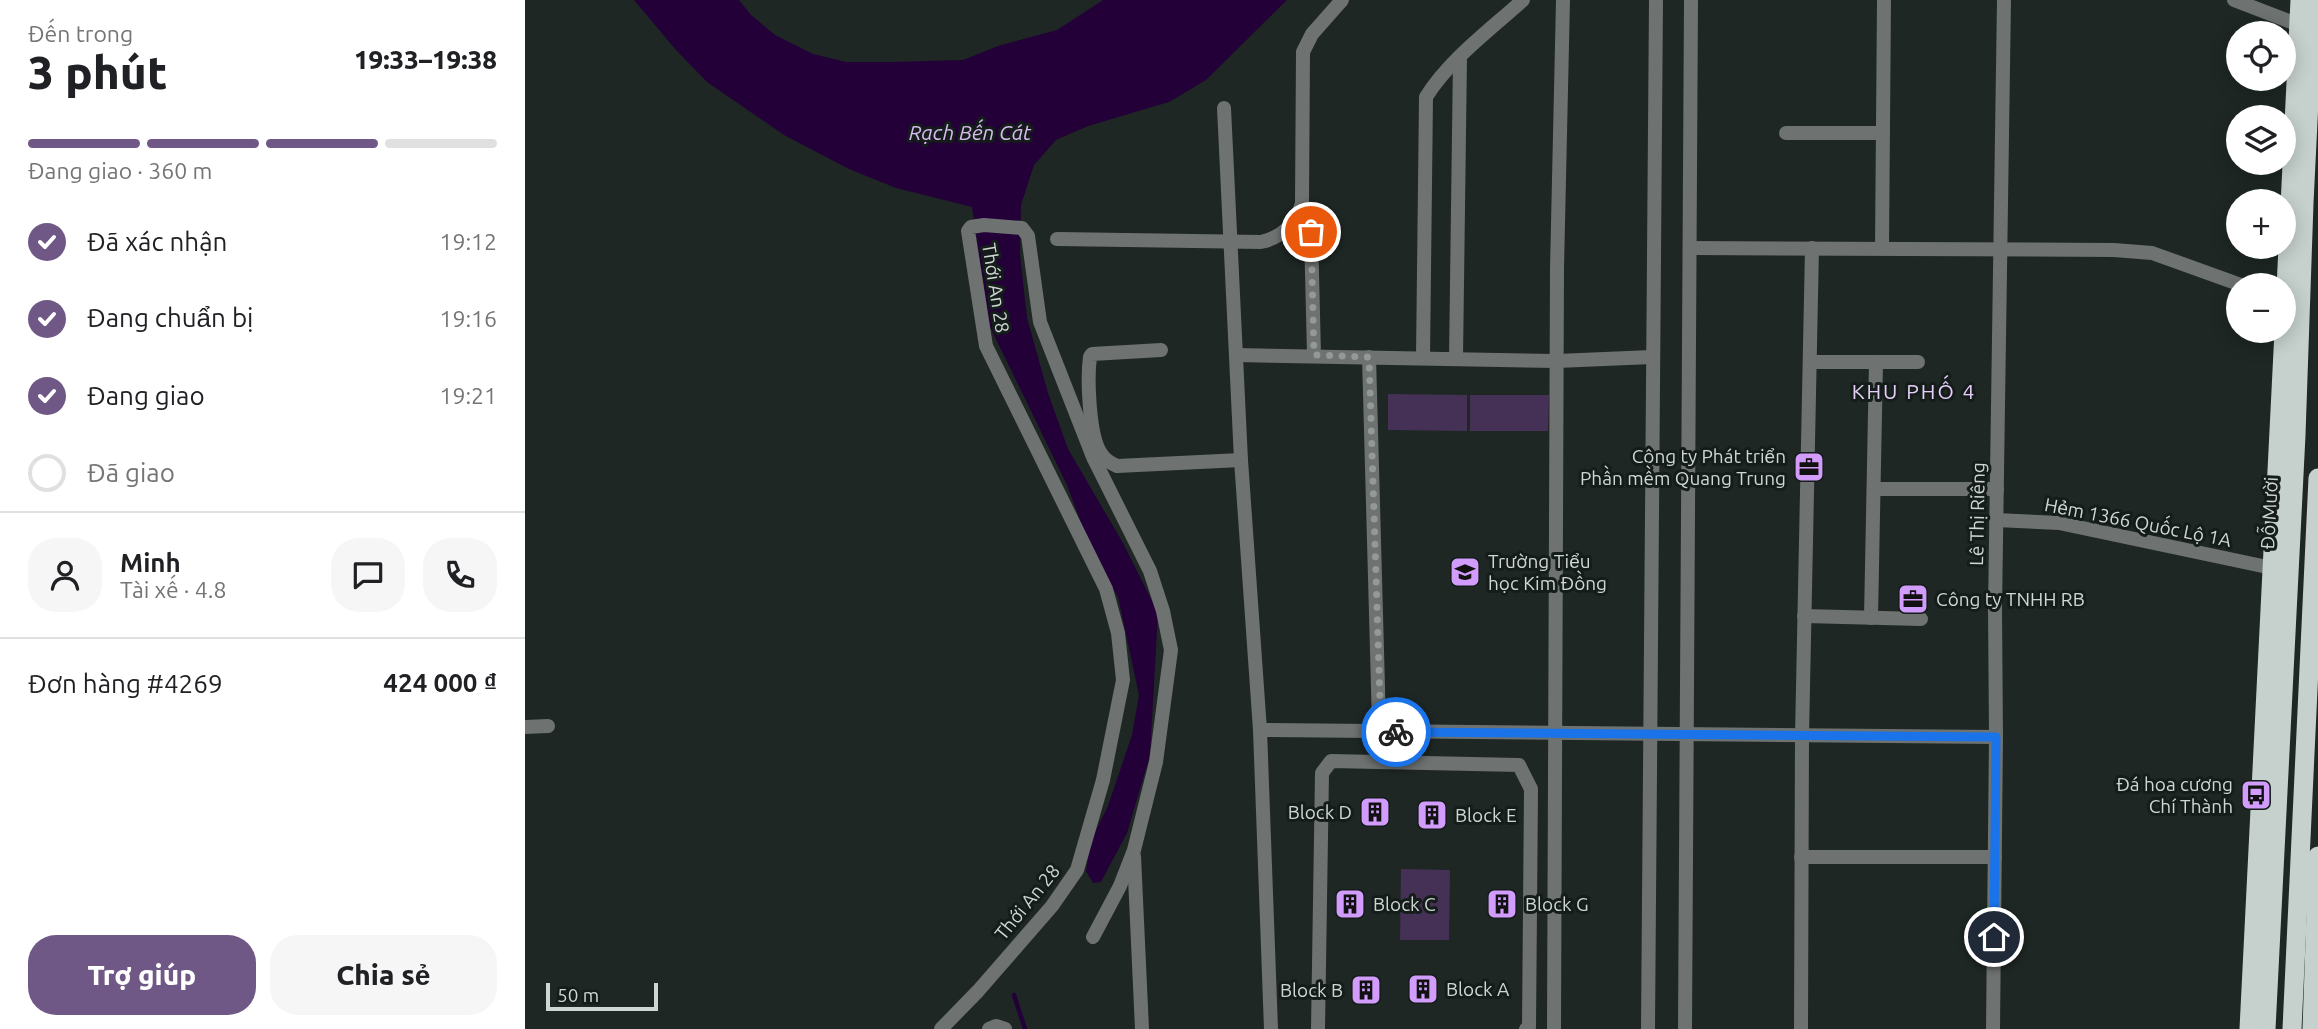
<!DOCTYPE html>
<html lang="vi">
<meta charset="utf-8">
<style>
:root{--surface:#fff;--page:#f6f6f6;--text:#202124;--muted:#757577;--line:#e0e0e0;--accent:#705886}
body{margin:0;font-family:Ubuntu,sans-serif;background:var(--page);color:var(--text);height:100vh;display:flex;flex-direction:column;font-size:26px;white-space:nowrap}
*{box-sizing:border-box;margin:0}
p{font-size:23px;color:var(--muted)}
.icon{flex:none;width:38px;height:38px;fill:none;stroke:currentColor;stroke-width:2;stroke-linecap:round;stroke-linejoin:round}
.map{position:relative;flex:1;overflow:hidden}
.side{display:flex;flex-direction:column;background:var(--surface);width:525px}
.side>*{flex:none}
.fabs{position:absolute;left:1701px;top:21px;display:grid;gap:14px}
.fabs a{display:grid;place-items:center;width:70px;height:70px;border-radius:50%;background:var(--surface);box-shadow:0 4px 18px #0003;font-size:35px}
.scale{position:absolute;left:21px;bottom:18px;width:112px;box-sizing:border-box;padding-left:7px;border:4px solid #d0d6d4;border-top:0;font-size:19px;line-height:24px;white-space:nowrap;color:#d0d6d4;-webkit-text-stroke:5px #151d1a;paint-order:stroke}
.pin{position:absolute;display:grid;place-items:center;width:60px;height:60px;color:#fff;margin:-30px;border:4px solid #fff;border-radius:50%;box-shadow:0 2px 7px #0007}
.courier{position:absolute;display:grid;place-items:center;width:70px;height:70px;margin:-35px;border:5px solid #1a73e8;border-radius:50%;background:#fff;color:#222;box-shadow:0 2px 9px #0007}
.summary em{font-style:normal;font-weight:800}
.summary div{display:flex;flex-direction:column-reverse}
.summary{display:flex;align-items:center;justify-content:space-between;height:119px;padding:0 28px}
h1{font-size:46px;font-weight:800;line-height:52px}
.bar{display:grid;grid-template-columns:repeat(4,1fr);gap:10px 7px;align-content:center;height:84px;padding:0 28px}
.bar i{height:9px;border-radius:5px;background:var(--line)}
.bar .current{background:var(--accent)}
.bar p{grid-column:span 4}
.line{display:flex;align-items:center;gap:18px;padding:0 28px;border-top:2px solid var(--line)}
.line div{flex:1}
.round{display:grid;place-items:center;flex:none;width:74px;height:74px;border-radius:28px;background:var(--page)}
ol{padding:0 28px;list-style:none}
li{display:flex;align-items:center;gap:21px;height:77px}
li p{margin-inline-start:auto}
li .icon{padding:7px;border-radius:50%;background:var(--accent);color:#fff;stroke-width:4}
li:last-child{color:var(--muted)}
li i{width:38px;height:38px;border:4px solid var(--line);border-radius:50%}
.cta{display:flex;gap:14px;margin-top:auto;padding:14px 28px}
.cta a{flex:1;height:80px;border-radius:28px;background:var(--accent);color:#fff;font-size:28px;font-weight:800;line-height:80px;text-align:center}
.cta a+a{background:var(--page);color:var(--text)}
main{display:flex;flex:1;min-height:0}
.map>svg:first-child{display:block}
</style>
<main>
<section class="side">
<div class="summary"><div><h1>3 phút</h1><p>Đến trong</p></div><em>19:33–19:38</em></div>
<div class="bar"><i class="current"></i><i class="current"></i><i class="current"></i><i></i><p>Đang giao · 360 m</p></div>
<ol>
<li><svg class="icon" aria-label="check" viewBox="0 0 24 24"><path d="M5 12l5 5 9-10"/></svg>Đã xác nhận<p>19:12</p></li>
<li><svg class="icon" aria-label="check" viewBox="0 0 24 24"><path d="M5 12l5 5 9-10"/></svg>Đang chuẩn bị<p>19:16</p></li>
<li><svg class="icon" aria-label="check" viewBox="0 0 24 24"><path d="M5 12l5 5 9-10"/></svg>Đang giao<p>19:21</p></li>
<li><i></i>Đã giao</li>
</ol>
<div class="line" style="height:126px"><a class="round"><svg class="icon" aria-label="person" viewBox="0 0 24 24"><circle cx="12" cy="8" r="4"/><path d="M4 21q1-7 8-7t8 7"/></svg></a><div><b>Minh</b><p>Tài xế · 4.8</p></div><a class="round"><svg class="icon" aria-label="chat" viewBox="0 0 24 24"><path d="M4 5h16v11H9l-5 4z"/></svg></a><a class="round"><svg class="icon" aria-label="phone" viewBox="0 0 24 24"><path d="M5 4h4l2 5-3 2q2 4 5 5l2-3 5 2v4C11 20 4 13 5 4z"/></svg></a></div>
<div class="line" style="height:91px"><div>Đơn hàng #4269</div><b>424 000 ₫</b></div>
<div class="cta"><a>Trợ giúp</a><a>Chia sẻ</a></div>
</section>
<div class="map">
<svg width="1793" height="1029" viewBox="0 0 1793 1029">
<rect width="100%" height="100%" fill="#1e2724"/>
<g fill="#453156">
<path d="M863 394 942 395V431L863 430Z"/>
<path d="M945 395H1024L1023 431H945Z"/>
<path d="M876 869 925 870 924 940H875Z"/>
</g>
<path fill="#230038" d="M109 0H214L226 15 250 35 288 54 321 62H366L438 60 473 46 532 30 578 0H762L681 80 644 102 563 126 531 140 509 165 496 205 495 255 502 318 523 393 543 449 598 543 633 613 625 755 602 833 576 882 568 883 561 871 565 842 583 806 607 735 614 695 593 597 568 555 542 485 465 327 447 207 371 188 324 169 259 135 182 82 151 50Z"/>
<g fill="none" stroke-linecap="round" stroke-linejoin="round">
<path stroke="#230038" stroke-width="4.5" d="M489 995 500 1029"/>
<g stroke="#6e7271" stroke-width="14">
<path d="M1709 0 1774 25"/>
<path d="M699 108 716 460 735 730 746 1029"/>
<path d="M1261 133H1358"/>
<path d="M775 214 786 232 789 355"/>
<path d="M532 239 736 242C756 238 772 223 777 203L778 52 787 34 817 0"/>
<path d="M1165 248 1589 250 1627 253 1716 285"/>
<path d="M1357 248 1359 0"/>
<path d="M636 350 567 354 565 357C562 378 564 434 575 452 579 459 585 463 592 466L716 460"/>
<path d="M711 355 1032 361 1127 357"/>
<path d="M844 357 855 761"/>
<path d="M898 358 901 97C925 59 965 30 998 0"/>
<path d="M931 359 935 57"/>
<path d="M1285 362H1393"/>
<path d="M1349 489H1472"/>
<path d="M1471 520 1534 523 1747 568"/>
<path d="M1279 616 1396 619"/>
<path d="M1346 618 1351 362"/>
<path d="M0 727 23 726"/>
<path d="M735 730 1471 737"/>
<path d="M609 856 617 1029"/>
<path d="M1276 857H1470"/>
<path d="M416 1029 453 991 527 906 552 870 578 780 598 680 593 633 581 589 461 346 443 231 446 227 459 225 497 228 503 236 515 322 568 457 625 571 638 611 646 650 631 762 609 850 595 886 568 937"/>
<path d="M464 1029 471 1026 480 1029"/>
<path d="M793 1029 797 773 806 761 994 765 1006 789 1004 1027 1001 1029"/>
<path d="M1029 1029 1032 269 1038 0"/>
<path d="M1123 1029 1131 0"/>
<path d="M1160 1029 1166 0"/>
<path d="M1276 1029 1277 736 1287 248"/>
<path d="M1468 1029 1471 737 1470 609 1479 0"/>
</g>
<g stroke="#c6d1ce" stroke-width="19">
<path d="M1759 329 1775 0"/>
<path d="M1724 1029 1759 331"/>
<path d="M1741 1029 1771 435 1779 203 1789 0"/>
<path d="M1767 1029 1793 478"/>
<path d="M1787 1029 1793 856"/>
</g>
</g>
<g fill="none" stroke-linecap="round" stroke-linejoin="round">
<path stroke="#929996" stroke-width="7" stroke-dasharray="0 12.6" d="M786 232 789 355 844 357 856 732H871"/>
<path stroke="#1a73e8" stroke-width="9" d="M871 732 1471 737 1469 937"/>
</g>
<defs>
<g id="office-square" transform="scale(1.575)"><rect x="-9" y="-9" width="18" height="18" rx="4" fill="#d29cfd" stroke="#151d1a"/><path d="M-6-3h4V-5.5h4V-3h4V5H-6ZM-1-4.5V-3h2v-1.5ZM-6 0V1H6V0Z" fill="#111"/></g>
<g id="school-square" transform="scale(1.575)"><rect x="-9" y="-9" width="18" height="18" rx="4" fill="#d29cfd" stroke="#151d1a"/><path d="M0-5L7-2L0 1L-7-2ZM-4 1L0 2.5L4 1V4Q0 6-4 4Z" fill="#111"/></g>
<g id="bus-square" transform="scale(1.575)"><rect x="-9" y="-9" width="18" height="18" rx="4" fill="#d29cfd" stroke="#151d1a"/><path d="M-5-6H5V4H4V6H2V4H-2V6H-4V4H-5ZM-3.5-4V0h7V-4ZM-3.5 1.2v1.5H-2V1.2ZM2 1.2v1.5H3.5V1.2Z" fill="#111"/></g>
<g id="building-square" transform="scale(1.575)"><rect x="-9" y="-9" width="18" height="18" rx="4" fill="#d29cfd" stroke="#151d1a"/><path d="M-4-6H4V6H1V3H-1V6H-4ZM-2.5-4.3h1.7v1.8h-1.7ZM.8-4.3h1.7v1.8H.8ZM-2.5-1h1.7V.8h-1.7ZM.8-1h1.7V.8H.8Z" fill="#111"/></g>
</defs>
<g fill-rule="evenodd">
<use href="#office-square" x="1284" y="467"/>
<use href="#school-square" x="940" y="572"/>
<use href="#office-square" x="1388" y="599"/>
<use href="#bus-square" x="1731" y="795"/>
<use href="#building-square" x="850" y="812"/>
<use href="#building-square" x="907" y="815"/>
<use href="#building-square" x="825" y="904"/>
<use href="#building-square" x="977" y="904"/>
<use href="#building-square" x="898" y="989"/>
<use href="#building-square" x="841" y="990"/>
</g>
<g text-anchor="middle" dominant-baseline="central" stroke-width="6" stroke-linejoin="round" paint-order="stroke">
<g font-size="19" fill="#d0d6d4" stroke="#151d1a">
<text transform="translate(471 288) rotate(81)">Thới An 28</text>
<text transform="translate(1744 513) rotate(-87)">Đỗ Mười</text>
<text transform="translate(1452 514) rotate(-89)">Lê Thị Riêng</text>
<text transform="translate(1613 522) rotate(11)">Hẻm 1366 Quốc Lộ 1A</text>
<text transform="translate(502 902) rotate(-51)">Thới An 28</text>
</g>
<g font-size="19" fill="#d0d6d4" stroke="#151d1a" text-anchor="start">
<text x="1261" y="456" text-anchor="end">Công ty Phát triển<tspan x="1261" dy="22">Phần mềm Quang Trung</tspan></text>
<text x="963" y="561">Trường Tiểu<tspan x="963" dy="22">học Kim Đồng</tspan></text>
<text x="1411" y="599">Công ty TNHH RB</text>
<text x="1708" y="784" text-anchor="end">Đá hoa cương<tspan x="1708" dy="22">Chí Thành</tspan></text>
<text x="827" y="812" text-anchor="end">Block D</text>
<text x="930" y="815">Block E</text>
<text x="848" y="904">Block C</text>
<text x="1000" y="904">Block G</text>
<text x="921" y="989">Block A</text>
<text x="818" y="990" text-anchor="end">Block B</text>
</g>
<g font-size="21" font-style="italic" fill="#d9bcf2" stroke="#151d1a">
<text x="445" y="132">Rạch Bến Cát</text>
</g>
<g font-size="21" letter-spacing="2" fill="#e5cff8" stroke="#151d1a">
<text x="1389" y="391">KHU PHỐ 4</text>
</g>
</g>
</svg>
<div class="fabs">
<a><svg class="icon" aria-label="locate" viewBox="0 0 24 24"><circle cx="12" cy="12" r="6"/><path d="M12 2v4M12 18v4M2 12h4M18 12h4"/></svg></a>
<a><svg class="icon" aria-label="layers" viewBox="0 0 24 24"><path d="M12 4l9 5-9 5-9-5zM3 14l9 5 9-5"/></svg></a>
<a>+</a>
<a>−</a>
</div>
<div class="scale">50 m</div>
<div class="pin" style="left:786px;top:232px;background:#ea580c"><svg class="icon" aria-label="bag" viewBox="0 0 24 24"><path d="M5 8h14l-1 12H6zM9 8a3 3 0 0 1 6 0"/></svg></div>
<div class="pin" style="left:1469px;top:937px;background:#1f2937"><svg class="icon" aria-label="home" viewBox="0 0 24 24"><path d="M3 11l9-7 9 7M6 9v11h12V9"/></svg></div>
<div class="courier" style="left:871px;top:732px"><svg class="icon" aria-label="bike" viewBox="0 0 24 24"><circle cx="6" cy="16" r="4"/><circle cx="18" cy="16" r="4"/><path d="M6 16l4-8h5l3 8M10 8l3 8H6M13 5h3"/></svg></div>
</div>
</main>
